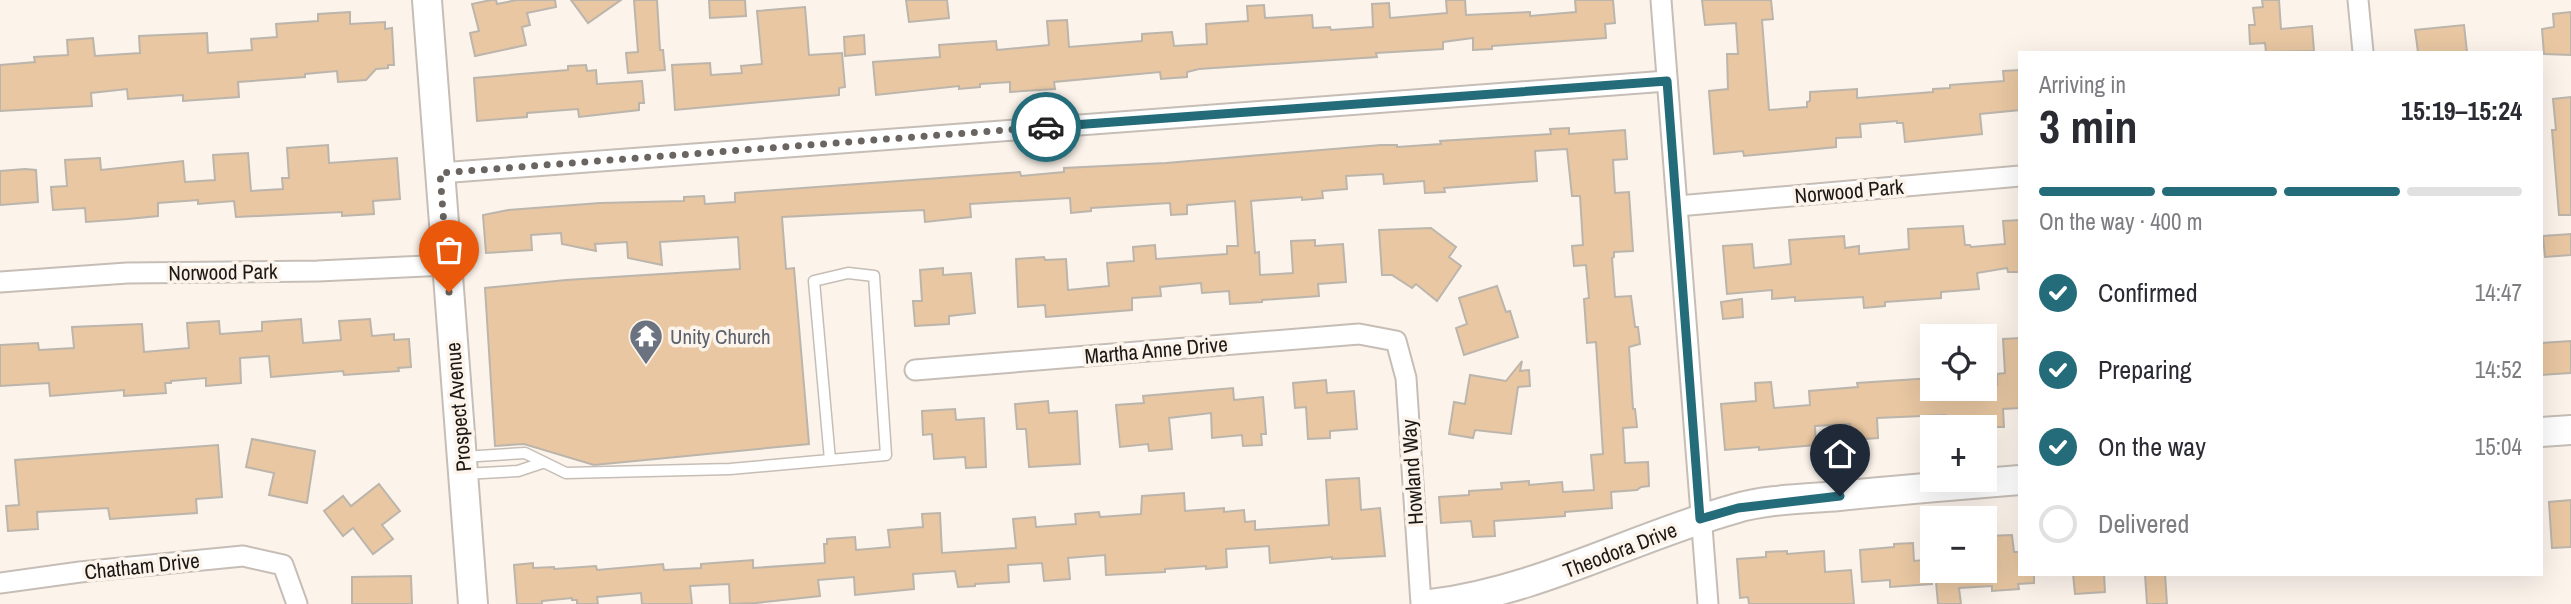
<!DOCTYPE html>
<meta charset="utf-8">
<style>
:root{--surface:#fff;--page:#f7f7f7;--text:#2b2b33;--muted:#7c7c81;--line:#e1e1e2;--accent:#246c79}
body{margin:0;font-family:"Archivo Narrow",sans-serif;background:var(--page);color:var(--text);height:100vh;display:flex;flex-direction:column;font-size:26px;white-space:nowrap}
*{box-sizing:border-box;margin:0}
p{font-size:23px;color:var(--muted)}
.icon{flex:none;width:38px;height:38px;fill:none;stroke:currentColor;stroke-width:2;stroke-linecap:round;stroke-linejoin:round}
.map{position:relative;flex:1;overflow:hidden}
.side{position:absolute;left:2018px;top:51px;width:525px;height:525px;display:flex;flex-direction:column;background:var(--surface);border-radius:0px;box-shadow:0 7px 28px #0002}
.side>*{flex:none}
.tools{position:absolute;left:1920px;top:324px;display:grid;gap:14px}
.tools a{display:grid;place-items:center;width:77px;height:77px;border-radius:0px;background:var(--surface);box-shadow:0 7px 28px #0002;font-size:35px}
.pin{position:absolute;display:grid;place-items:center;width:60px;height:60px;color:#fff;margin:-72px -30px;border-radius:50% 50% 50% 0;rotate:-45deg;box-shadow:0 0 7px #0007}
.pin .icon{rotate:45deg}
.courier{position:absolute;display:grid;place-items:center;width:70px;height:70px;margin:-35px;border:5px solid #246c79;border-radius:50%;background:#fff;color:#222;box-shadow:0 2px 9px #0007}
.head em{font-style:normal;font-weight:700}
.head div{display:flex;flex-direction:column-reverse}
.head{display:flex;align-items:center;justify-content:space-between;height:119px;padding:0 21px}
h1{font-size:46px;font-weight:700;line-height:52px}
.bar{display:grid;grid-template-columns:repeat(4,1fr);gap:10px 7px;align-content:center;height:84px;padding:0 21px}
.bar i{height:9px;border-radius:5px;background:var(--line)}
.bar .selected{background:var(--accent)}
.bar p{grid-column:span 4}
ol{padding:0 21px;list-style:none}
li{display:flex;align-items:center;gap:21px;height:77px}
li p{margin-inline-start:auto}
li .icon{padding:7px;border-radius:50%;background:var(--accent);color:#fff;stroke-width:4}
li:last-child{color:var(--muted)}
li i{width:38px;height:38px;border:4px solid var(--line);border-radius:50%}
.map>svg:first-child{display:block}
</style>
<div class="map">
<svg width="2571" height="604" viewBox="0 0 2571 604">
<rect width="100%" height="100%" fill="#fcf4eb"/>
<g fill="#e8c7a2" stroke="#bcb5ac" stroke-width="2">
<path d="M491 0H496L497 4 517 0H555L556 7 527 13 530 25 522 27 526 45 475 56 470 33 479 31 472 4Z"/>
<path d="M571 0H621L588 23Z"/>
<path d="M634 0H657L660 50H663L665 70 628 73 626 53 638 52Z"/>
<path d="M709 0H745L746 16 710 18Z"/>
<path d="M906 0H947L949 18 909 22Z"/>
<path d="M1446 0H1465L1466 15 1530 12V16L1576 12 1575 0H1613L1615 23 1605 24 1606 38 1492 46V49L1473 50V38L1443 42V49L1376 53 1377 57 1199 69 1187 72V77L1161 79 1160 72 1054 82 1055 89 1010 92V82L980 84V87L959 89V86L876 95 873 62 940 57 939 45 996 41 997 50 1049 45 1047 21 1067 20 1069 47 1142 41V34L1172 32 1174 46 1207 44 1206 24 1248 21 1247 6 1264 5 1265 18 1312 15 1313 28 1330 27 1331 30 1373 27 1372 4 1389 3 1390 18 1447 13Z"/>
<path d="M1702 0H1771L1773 19 1762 20 1769 110 1807 107V102L1810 101V92L1857 89V98L1933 92V89L1950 88V85L2004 81 2003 71 2020 70V110L1980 114 1982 134 1905 142 1903 123H1897V121L1860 124 1861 137 1836 138V147L1744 156 1743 151 1714 154 1709 91 1728 89 1727 54H1738L1736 23 1705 25Z"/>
<path d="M2262 0H2279L2281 29 2312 26 2314 51 2266 52 2265 43 2250 44 2249 25H2255L2253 8 2263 7Z"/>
<path d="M805 7 809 55 842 53 845 87 839 88V95L675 110 672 65 710 63 711 75 742 73 741 66 762 64 757 11Z"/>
<path d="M350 12V24L385 22V29L392 28 394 65H388V68L376 69 366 80 338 82 337 71 305 74V77L238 82 239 97 183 101V95L128 99 127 89 91 93 92 106 0 111V65L35 62 34 57 68 55 67 40 93 38 95 56 140 53 139 36 207 33 208 53 252 50 251 39 277 37 276 24 318 21V14Z"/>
<path d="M2571 12V55L2544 54 2542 29 2554 27 2553 14Z"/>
<path d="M2464 25 2467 52H2418L2415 30Z"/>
<path d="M864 35 865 54 845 56 844 37Z"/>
<path d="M586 65 587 71 596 70 597 84 642 81 644 103H639V110L579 117 578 109 527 113V117L477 121 474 78 568 70V66Z"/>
<path d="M2571 97V215H2559L2552 130H2556L2553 99Z"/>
<path d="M1569 128V134L1625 130 1627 159 1613 160 1615 193 1629 192 1633 251 1614 252V257L1612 258 1615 297 1631 296 1635 327H1638L1640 344 1629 347 1633 409H1635L1637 427 1623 428 1625 463 1648 462 1649 486 1641 487 1637 490 1611 492 1612 508 1565 512V516L1494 521 1495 536 1473 537 1471 521 1441 523 1439 497 1469 495V491L1502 489 1501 483 1529 481V485L1562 482 1563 492 1594 490 1591 455 1603 454 1596 342 1587 343 1584 299 1589 298 1586 265 1574 266 1572 246 1583 245 1580 196H1572L1567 149 1535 151 1537 181 1444 188 1445 192 1425 193 1424 181 1384 184 1383 174 1346 176 1347 189 1322 191 1323 198 1302 200V197L1251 201 1255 253 1259 252 1260 275 1293 273 1291 241 1315 240V246L1343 244 1346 282 1318 284 1319 296 1262 300V302L1230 304 1229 291 1202 293 1201 283 1160 287 1161 296 1132 298V310L1046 317 1045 305 1018 307 1016 259 1044 257 1045 260 1066 259 1068 290 1109 286 1107 263 1134 261 1133 247 1155 245 1156 259 1227 254V246H1238L1235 201 1187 205V214L1171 215 1170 203 1091 208V211L1071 213 1070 198 970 204 971 217 925 222 924 210 782 217 786 269 794 268 809 444 594 465 524 444 495 446 485 288 566 280 740 269 738 237 660 242 662 265 628 258 627 242 595 244 596 251 562 244 561 233 531 235 532 250 486 253 483 215 508 210 600 203 684 201V197L704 196 705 204 735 202V193L1020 172 1021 176 1064 172V168L1166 163 1381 145H1397V147L1441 144 1440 141 1551 134 1550 129Z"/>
<path d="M328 145 329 163 397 158 400 199 373 201 374 214 342 216V212L236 217 234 201 198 204V200L158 203V216L128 219 86 222 85 208 53 210 51 187 67 186 65 160 100 158 101 170 183 161 185 182 215 180 213 155 248 153 251 191 283 189 282 178H289L287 148Z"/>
<path d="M25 169 36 170 38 202 0 205V171Z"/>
<path d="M2020 220V272H2008L2007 268 1977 273 1979 289 1941 292V298L1885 302V306L1864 308 1863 297 1795 301V297L1772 299V290L1727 294 1723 246 1752 244 1754 268 1791 264 1789 240 1844 236 1845 248 1859 246V254L1909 249 1908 229 1963 226 1965 245H1970L1971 247 2005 244 2003 221Z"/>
<path d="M1431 228 1456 247 1449 257 1461 266 1437 301 1416 284 1412 288 1392 275H1382L1379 230Z"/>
<path d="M2571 234V255L2545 257 2543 236Z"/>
<path d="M943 268V275L971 273 975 313 949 316V324L915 326 913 301H922L920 270Z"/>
<path d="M1497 286 1506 312 1510 311 1518 337 1464 355 1456 328 1467 324 1459 298Z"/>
<path d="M1742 299 1743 317 1723 319 1721 302Z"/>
<path d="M301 319 303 343 341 340 339 321 370 319 372 336 394 334V340L409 339 411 367 398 368 399 371 344 375 343 371 271 377 269 356 240 358 241 383 206 386V378L171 381V383H165L166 393 124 396V390L50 396 49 383 0 386V345L38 343 39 350 74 348 72 327 142 324 144 352 189 348 187 323 219 321 220 334 262 331V322Z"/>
<path d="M2020 338V408L2003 409 2004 427H1946L1945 415 1877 418 1878 438 1852 440 1850 424 1815 426 1816 445 1759 450V447L1725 450 1721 404 1756 401 1755 383 1771 382 1774 408 1810 405 1809 391 1858 387 1857 383 1932 378V388H1959V392L1991 389V385H1997V374L2005 373 2003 339Z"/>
<path d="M2571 341V373L2541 375V343Z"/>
<path d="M1522 361 1520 371 1529 370 1530 386 1518 387 1511 434 1475 430 1473 438 1449 434 1454 402 1465 404 1470 375 1506 381Z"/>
<path d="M1326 380 1327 393 1354 391 1357 429 1330 431V438L1308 439 1306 407 1295 408 1293 383Z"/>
<path d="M1233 388 1234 400 1263 397 1266 434H1261L1262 445 1243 446 1242 435 1212 438 1211 413 1169 418 1172 449 1149 451 1148 444 1120 447 1116 405 1144 403 1143 396Z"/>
<path d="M1048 401 1049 413 1077 411 1080 464 1029 467 1026 429H1017L1015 404Z"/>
<path d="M955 409 956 420 984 418 986 467 966 468 965 457 934 459 932 434 923 435 922 411Z"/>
<path d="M252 439 315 451 307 503 269 495 274 473 246 467Z"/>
<path d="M218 445 222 497 196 499 197 513 110 519 108 508 37 512 38 529 8 531 6 506 19 505 15 460Z"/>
<path d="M1359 478 1361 510 1380 508 1385 556 1332 559V557L1270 563 1269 546 1226 549 1227 567 1206 569V566L1165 569V572L1106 575 1105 555 1068 558 1070 579 1044 581 1042 563 1008 565 1009 582 975 584V586L958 587 955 571 913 574 914 589 855 595 854 577 818 580 820 596 756 603 730 604 729 584 690 586 692 604H642L641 593 597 597 598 604H577V600H572V598L542 601V604H517L514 565 533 563V568L554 567V569L596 566 597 570 663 564 664 570 701 568V564L753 560V568L825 563 824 544H827V539L855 537 856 550 890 547 888 530 923 527 922 514 940 513 942 553 1016 548 1013 519 1035 517 1036 527 1076 524 1075 514 1099 512 1100 517 1141 514 1142 496 1184 493 1185 511 1224 508V512L1244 510 1245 522 1255 521V530L1329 525 1326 480Z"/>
<path d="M379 484 400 511 382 525 393 539 373 554 353 528 343 536 324 511 343 496 351 506Z"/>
<path d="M2571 500V547L2552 548 2549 502Z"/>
<path d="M2012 535 2014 552H2020V574H2034V583L2018 584 2019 589 1992 591V586L1959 588 1961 604H1938L1935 570H1989L1987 536Z"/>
<path d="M1913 543 1914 561 1932 559V584L1890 587V580L1862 582 1860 550 1894 547V544Z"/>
<path d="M1787 551V554L1824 551 1825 572 1851 570 1854 604H1749L1748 597 1740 598 1737 559 1766 557V552Z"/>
<path d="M2073 574H2104L2105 592 2075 594Z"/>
<path d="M2145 574H2165L2167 604H2147Z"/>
<path d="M411 576 412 604H352V577Z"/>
</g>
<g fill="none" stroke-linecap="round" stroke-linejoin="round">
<g stroke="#c6beb6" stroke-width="13">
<g id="lane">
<path d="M463 457 525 453 566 473 730 469 886 455 874 276 848 273 814 281 830 460"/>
<path d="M464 474 518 471 542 463"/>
</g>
</g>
<g stroke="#c6beb6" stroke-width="23">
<g id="street">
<path d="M1661 0 1708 604"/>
<path d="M2358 0 2363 52"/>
<path d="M440 173 1667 81"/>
<path d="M1678 206 2020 176"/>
<path d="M0 282 127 273 318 271 447 265"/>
<path d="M915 370 1359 334 1396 341 1406 378 1421 604"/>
<path d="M0 583 80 572 243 556 283 565 297 604"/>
</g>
</g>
<g stroke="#c6beb6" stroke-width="32">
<g id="secondary">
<path d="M427 0 473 604"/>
<path d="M2541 432 2571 430"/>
<path d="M1431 604C1538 591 1631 538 1734 509 1767 499 1805 499 1839 496 1899 490 1959 485 2020 480"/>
</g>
</g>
<use href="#lane" stroke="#fff" stroke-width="10"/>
<use href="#street" stroke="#fff" stroke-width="19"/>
<use href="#secondary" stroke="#fff" stroke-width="28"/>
</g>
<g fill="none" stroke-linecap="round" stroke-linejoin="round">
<path stroke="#6a6560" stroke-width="7" stroke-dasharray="0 12.6" d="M449 292 440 173 1046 127"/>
<path stroke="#246c79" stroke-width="9" d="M1046 127 1667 81 1700 519 1738 508 1840 496"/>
</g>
<defs>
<g id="temple-pin" transform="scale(1.75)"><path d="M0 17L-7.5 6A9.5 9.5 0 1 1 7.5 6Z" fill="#6b7280" stroke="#fcf4eb"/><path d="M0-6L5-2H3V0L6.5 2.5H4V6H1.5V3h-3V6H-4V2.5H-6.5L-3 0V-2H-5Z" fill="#fff"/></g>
</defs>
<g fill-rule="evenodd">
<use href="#temple-pin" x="646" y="336"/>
</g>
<g text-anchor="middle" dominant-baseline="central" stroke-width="7" stroke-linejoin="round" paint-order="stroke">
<g font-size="21" fill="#1b1815" stroke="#fcf4eb">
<text transform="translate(1849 191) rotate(-5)">Norwood Park</text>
<text transform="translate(223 272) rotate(-1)">Norwood Park</text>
<text transform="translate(1156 350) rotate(-5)">Martha Anne Drive</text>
<text transform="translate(458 407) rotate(-95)">Prospect Avenue</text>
<text transform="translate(1412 472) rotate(-94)">Howland Way</text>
<text transform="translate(1620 550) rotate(-21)">Theodora Drive</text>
<text transform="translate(142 566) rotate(-6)">Chatham Drive</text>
</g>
<g font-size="21" fill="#5b616d" stroke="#fcf4eb" text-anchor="start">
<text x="670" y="336">Unity Church</text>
</g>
</g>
</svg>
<div class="tools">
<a><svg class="icon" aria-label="locate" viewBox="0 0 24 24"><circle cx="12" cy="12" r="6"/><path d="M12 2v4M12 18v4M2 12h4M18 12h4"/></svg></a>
<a>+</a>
<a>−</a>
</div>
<div class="pin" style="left:449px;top:292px;background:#ea580c"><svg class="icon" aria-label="bag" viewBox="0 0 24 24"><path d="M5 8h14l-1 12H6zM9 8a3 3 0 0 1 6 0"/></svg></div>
<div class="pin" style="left:1840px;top:496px;background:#1f2937"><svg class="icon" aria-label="home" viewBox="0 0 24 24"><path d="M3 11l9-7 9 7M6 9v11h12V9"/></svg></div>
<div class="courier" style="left:1046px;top:127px"><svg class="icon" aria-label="car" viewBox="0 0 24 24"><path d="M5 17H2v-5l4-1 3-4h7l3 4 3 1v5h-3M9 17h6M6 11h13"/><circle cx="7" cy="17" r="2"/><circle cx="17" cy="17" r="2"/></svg></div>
<section class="side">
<div class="head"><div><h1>3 min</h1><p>Arriving in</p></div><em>15:19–15:24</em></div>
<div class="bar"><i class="selected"></i><i class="selected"></i><i class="selected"></i><i></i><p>On the way · 400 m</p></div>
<ol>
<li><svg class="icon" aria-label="check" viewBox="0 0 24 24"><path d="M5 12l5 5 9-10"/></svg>Confirmed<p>14:47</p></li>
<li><svg class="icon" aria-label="check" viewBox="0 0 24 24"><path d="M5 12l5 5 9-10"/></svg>Preparing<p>14:52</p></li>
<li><svg class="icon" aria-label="check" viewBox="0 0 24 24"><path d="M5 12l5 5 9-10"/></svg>On the way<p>15:04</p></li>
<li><i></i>Delivered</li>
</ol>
</section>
</div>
